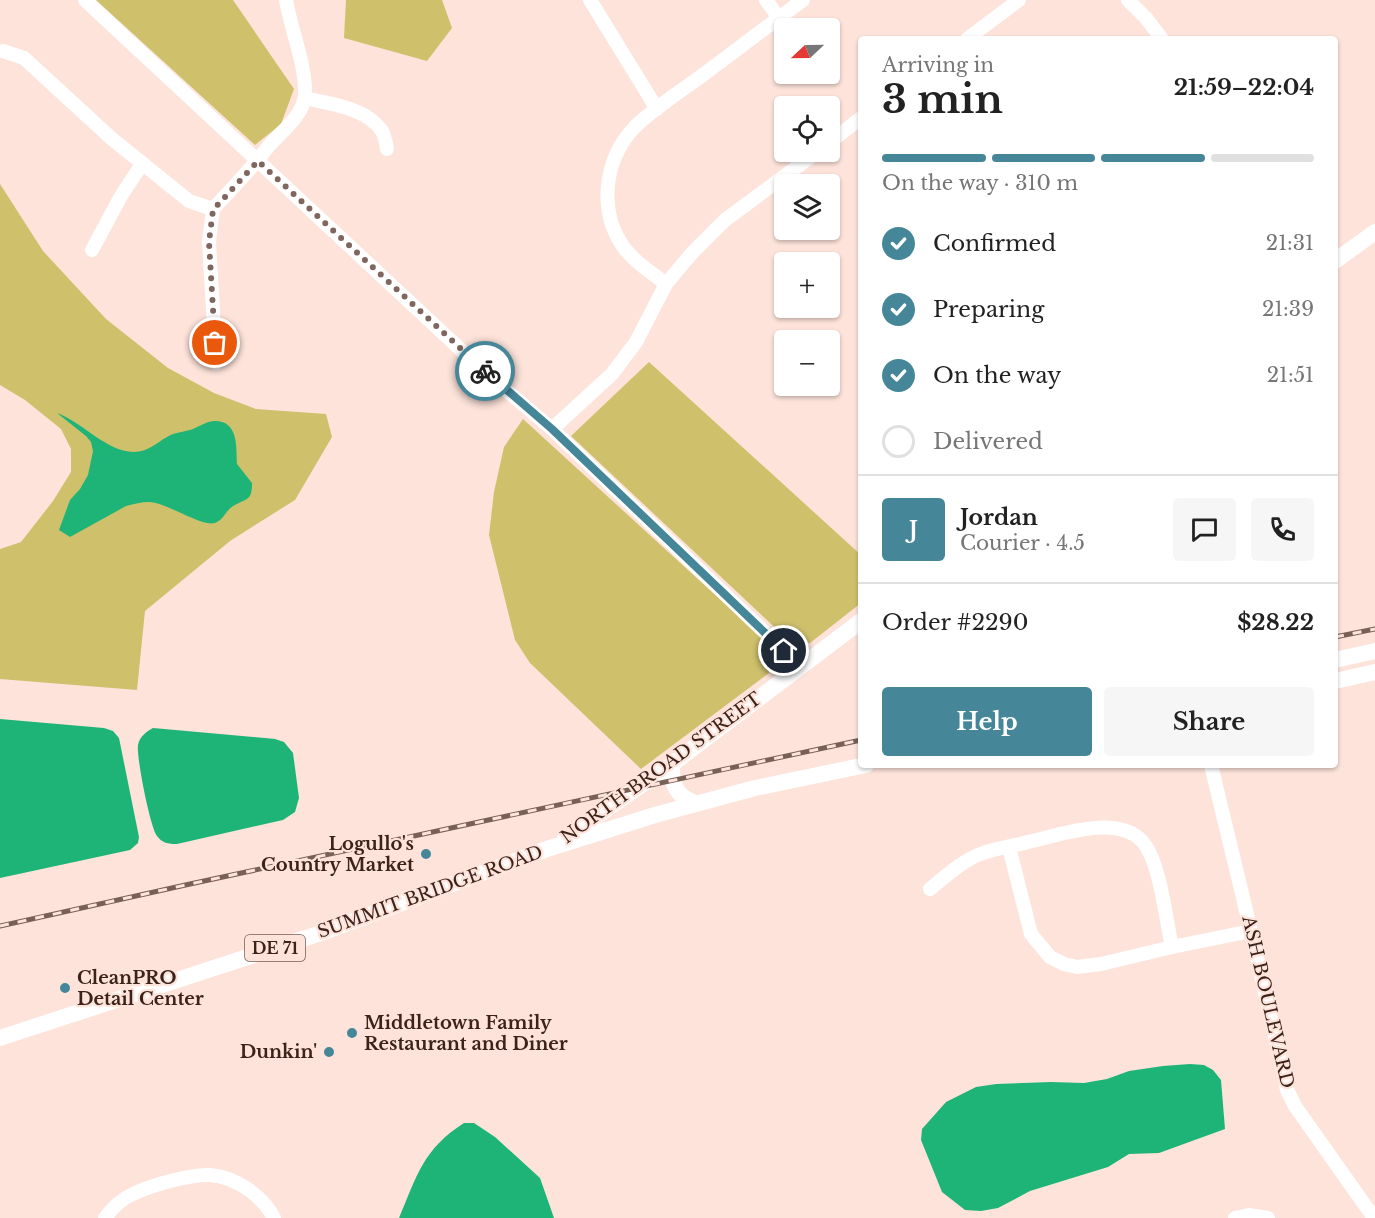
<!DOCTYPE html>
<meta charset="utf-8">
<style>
:root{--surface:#fff;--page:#f6f6f6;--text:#222;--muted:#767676;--line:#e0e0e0;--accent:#458699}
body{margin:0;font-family:"Libre Baskerville",serif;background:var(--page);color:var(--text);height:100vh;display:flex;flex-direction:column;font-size:22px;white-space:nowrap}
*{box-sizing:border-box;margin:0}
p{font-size:20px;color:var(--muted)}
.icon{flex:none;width:33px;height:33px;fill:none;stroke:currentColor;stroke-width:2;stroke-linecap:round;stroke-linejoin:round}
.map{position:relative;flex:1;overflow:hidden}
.side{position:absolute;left:858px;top:36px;width:480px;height:732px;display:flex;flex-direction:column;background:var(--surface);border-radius:6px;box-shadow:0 2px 4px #0004}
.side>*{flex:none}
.needle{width:39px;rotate:248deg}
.controls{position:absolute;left:774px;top:18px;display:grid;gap:12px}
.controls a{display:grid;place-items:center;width:66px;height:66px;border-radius:6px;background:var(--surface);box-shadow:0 2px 4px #0004;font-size:30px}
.pin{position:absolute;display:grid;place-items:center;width:51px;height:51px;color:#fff;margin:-26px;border:3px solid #fff;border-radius:50%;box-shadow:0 2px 6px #0007}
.courier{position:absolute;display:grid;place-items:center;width:60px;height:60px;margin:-30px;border:4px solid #458699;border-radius:50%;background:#fff;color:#222;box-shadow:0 2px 8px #0007}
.summary em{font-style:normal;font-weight:700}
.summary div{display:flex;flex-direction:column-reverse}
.summary{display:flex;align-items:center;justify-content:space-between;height:102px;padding:0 24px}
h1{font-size:39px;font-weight:700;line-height:45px}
.bar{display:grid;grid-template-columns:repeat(4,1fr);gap:9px 6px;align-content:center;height:72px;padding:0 24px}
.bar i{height:8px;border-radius:4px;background:var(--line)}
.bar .current{background:var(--accent)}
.bar p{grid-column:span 4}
.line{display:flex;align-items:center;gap:15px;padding:0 24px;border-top:2px solid var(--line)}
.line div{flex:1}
.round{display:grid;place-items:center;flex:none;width:63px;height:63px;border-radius:6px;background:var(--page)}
ol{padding:0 24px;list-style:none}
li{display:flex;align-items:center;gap:18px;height:66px}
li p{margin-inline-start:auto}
li .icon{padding:6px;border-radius:50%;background:var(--accent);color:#fff;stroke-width:4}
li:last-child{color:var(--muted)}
li i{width:33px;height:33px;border:3px solid var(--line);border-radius:50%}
.button{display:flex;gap:12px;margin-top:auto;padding:12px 24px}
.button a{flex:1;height:69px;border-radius:6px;background:var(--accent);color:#fff;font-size:24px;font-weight:700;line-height:69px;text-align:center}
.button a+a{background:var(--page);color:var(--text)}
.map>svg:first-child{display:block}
</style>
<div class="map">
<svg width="1375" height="1218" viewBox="0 0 1375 1218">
<rect width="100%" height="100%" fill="#fde3da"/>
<g fill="#cfc06c">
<path d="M96 0H233L294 89 281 124 255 145Z"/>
<path d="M346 0H442L452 28 427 61 344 38Z"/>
<path d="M0 184 43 251 106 319 168 368 214 393 256 409 326 414 332 437 295 500 230 541 145 611 137 690 0 679V549L21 542 53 501 71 472V449L61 429 25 400 0 385Z"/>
<path d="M649 362 861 555V603L810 643 786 638 571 436Z"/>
<path d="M523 419 771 646 769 673 641 769 530 663 515 640 489 535 494 492 504 447Z"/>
</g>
<g fill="#1eb477">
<path d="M57 413C84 423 105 451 134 452 148 452 156 443 167 437 175 432 185 432 193 429 200 426 207 421 215 421 239 421 236 448 237 464L252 483C252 500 248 498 235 505 226 509 224 520 215 523 201 527 168 503 149 502 142 502 134 504 126 506L70 537 59 530 70 500 80 489 88 475 93 451 91 442 86 436Z"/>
<path d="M0 719 104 728 113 731 119 738 139 837 138 843 130 850 0 878Z"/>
<path d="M153 728 275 739 284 742 293 753 299 798 295 812 283 820 177 844C168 844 162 843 157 836 150 827 136 755 138 745 140 736 146 732 153 728Z"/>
<path d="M1190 1064 1204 1065 1213 1070 1221 1080 1225 1129 1159 1153 1129 1154 1108 1167 1030 1191 998 1208 981 1211 965 1210 942 1192 921 1140 922 1129 946 1102 976 1087 996 1084 1051 1082 1084 1083 1107 1079 1129 1071 1163 1066Z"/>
<path d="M464 1123H474L495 1137 540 1178 554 1218H399C417 1176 423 1149 464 1123Z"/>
</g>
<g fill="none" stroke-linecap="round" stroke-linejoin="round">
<g stroke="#fff" stroke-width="14">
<path d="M85 0 487 374 552 429 801 667"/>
<path d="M590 0 657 109"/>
<path d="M766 0 779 18"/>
<path d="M1128 0 1146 18 1162 39"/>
<path d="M967 39 1019 0"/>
<path d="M3 51 24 58 111 138 189 201 213 209C232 189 251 169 268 147 281 131 303 117 305 95 306 63 291 31 286 0"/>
<path d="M305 98C329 104 366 107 382 131 385 136 386 144 387 149"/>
<path d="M830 142 861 118"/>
<path d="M213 209 209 242 216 363"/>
<path d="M92 250 121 196 142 164"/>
<path d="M666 284C651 272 633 261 622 245 599 210 604 162 632 130 647 113 681 91 700 77 735 51 769 25 803 0"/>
<path d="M552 429 612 374 636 342 666 284 692 253 725 220 817 152"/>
<path d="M1211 765 1251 931 1287 1090 1295 1106 1374 1218"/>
<path d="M1009 847 1031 934 1050 957 1064 964 1077 967 1101 964 1172 947 1251 931"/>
<path d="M930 889C946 876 963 860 983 853 997 848 1013 846 1028 842 1060 835 1116 814 1142 841 1160 860 1166 921 1172 947"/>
<path d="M105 1218C112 1208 122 1199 133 1194 152 1185 190 1174 210 1175 236 1177 263 1196 274 1218"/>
<path d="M1235 1218 1249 1215 1268 1218"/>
</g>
<g stroke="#fff" stroke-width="16">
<path d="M1335 261 1375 232"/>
<path d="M1335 660 1375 651"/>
<path d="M1335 681 1375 672"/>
<path d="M672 764C671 784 676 796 695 803"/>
<path d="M565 838 672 764 861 621"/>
<path d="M0 1038 318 934 547 849 655 815 755 788 866 765"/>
</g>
<g stroke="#786057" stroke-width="5">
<g id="rail">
<path d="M1335 637 1375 629"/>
<path d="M0 926 190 884 861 740"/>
</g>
</g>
<use href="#rail" stroke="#fde3da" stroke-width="3" stroke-dasharray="9" stroke-linecap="butt"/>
</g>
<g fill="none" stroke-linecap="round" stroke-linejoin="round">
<path stroke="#7f665e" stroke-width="6" stroke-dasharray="0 10.8" d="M215 343 209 242 213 210 258 161 485 371"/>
<path stroke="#458699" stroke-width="8" d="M485 371 552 429 784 651"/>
</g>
<g fill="#458699" stroke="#fde3da" stroke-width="2">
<circle cx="426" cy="854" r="6"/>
<circle cx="65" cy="988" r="6"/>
<circle cx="352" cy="1033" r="6"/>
<circle cx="329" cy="1052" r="6"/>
</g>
<g text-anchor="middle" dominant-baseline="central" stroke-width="4.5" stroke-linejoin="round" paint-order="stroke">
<rect fill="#fde3da" stroke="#755d54" stroke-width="1.5" x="245" y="935" width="60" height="26" rx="4.5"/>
<g font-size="16" font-weight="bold" fill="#3b231b">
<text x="275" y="948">DE 71</text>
</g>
<g font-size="18" fill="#3b231b" stroke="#fde3da">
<text transform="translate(661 768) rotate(-36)">NORTH BROAD STREET</text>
<text transform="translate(430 892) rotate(-20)">SUMMIT BRIDGE ROAD</text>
<text transform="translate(1268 1002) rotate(77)">ASH BOULEVARD</text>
</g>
<g font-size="18" font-weight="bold" fill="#3b231b" stroke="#fde3da" text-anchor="end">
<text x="414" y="844">Logullo's<tspan x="414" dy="21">Country Market</tspan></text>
<text x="77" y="978" text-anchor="start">CleanPRO<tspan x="77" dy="21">Detail Center</tspan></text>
<text x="364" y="1023" text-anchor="start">Middletown Family<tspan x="364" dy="21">Restaurant and Diner</tspan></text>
<text x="317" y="1052">Dunkin'</text>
</g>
</g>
</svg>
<div class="controls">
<a><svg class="needle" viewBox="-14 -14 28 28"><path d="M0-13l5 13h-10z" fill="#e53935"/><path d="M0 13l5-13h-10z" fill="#767676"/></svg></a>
<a><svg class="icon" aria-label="locate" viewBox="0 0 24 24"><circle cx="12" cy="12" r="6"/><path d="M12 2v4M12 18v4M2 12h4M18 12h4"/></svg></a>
<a><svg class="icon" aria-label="layers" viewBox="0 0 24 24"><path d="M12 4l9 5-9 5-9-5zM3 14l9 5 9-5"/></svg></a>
<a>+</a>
<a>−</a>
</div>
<div class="pin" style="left:215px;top:343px;background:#ea580c"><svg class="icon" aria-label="bag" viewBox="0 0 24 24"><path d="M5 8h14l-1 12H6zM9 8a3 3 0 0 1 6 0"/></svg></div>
<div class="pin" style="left:784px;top:651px;background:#1f2937"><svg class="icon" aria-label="home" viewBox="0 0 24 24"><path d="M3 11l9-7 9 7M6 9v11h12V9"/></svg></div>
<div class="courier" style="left:485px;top:371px"><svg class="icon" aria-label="bike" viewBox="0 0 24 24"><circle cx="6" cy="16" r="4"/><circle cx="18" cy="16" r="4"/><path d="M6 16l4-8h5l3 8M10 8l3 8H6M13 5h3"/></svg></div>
<section class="side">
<div class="summary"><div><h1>3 min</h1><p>Arriving in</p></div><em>21:59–22:04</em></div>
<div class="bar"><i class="current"></i><i class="current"></i><i class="current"></i><i></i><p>On the way · 310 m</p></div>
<ol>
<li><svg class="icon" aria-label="check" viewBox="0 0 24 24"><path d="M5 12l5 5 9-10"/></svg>Confirmed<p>21:31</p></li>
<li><svg class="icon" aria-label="check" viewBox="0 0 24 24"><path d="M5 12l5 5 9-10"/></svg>Preparing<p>21:39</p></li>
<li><svg class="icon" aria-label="check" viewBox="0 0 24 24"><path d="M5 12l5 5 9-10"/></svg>On the way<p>21:51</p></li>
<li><i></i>Delivered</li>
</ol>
<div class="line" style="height:108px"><b class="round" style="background:var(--accent);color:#fff">J</b><div><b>Jordan</b><p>Courier · 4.5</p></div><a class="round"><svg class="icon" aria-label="chat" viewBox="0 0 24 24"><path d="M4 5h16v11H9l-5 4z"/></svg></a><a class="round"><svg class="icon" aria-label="phone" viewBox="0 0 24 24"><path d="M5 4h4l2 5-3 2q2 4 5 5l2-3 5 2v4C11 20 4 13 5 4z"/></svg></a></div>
<div class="line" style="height:78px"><div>Order #2290</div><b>$28.22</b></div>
<div class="button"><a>Help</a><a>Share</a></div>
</section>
</div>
